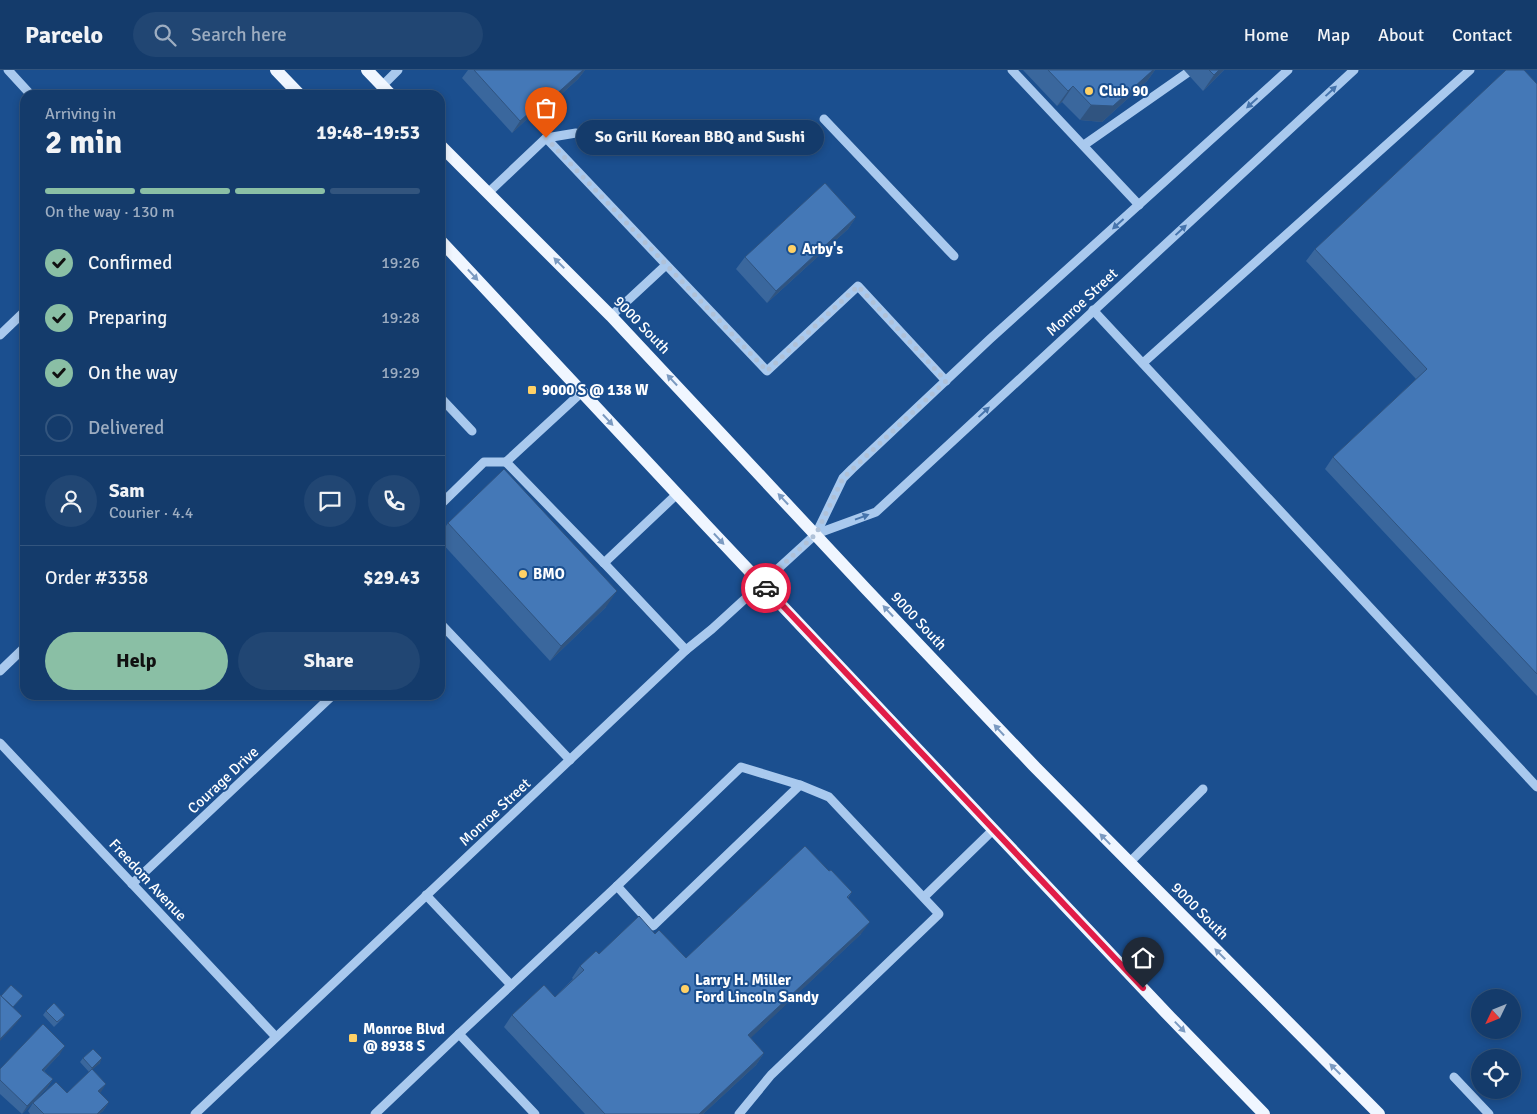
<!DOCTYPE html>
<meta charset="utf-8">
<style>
:root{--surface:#143b6b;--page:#214673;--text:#f1f3f6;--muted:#9dadc1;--line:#33557e;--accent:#8abfa5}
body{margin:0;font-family:Signika,sans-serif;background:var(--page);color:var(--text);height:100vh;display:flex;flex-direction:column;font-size:19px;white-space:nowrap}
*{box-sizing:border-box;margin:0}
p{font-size:16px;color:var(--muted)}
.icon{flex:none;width:28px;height:28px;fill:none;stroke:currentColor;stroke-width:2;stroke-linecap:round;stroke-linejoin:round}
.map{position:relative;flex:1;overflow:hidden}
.details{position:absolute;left:20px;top:20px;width:425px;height:610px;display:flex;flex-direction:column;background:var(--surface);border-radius:15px;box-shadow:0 2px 8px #0003,0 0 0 1px var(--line)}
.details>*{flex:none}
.needle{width:32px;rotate:227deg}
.tools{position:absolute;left:1471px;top:919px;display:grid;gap:10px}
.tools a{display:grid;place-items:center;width:50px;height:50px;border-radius:50%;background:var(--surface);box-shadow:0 2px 8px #0003,0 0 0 1px var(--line);font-size:25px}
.pin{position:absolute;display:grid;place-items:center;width:42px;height:42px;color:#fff;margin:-51px -21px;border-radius:50% 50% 50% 0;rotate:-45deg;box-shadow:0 0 5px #0007}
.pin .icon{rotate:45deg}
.courier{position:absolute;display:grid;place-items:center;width:50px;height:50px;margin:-25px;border:4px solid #e11d48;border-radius:50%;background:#fff;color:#222;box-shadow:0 1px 6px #0007}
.bubble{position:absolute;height:35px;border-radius:18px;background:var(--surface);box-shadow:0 2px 8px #0003,0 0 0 1px var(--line);font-size:16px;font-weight:700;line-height:35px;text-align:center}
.overview em{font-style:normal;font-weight:700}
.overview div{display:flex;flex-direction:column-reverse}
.overview{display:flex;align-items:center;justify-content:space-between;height:85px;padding:0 25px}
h1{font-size:32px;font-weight:700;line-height:38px}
.bar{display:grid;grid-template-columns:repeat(4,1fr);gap:8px 5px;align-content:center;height:60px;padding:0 25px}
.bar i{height:6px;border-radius:4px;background:var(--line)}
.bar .selected{background:var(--accent)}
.bar p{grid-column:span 4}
.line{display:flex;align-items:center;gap:12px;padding:0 25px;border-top:1px solid var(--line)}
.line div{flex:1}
.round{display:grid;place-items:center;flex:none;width:52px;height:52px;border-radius:26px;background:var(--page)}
ol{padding:0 25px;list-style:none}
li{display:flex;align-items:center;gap:15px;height:55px}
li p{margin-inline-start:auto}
li .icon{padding:5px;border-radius:50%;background:var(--accent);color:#111;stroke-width:4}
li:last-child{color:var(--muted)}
li i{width:28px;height:28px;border:2px solid var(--line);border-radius:50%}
.action{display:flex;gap:10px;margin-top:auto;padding:10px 25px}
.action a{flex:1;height:58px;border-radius:30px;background:var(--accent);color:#111;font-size:20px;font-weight:700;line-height:58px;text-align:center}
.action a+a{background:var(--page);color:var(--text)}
header{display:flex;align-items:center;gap:30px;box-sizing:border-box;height:70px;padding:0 25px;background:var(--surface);border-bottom:1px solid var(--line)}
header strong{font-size:24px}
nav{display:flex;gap:28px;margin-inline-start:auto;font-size:18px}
.search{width:350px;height:45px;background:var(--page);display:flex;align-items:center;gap:12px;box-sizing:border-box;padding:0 18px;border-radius:28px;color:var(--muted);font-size:19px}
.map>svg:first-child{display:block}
</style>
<header>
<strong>Parcelo</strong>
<div class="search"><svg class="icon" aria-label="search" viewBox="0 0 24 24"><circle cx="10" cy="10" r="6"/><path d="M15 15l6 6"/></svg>Search here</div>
<nav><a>Home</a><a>Map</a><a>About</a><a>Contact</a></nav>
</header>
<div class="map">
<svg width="1537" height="1044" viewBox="0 0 1537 1044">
<rect width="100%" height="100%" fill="#1b4f8f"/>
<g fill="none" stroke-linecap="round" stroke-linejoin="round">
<g stroke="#a9c9ee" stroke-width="9">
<path d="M8 0 31 25"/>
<path d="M1012 0 1139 135"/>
<path d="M382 16 398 0"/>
<path d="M824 49 954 186"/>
<path d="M546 68 767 301 858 216 946 311"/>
<path d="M1084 75 1187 3"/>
<path d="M488 123 546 68 576 63"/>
<path d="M1093 240 1537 717"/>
<path d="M611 246 666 195"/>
<path d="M0 265 25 241"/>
<path d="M1143 293 1470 0"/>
<path d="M582 322 506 392 604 493 677 424"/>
<path d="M440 327 472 361"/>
<path d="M440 435 484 392H506"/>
<path d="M816 464 876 442 1354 0"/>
<path d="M604 493 686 580"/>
<path d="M440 553 570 690"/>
<path d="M0 601 25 577"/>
<path d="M0 673 276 967"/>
<path d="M1129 793 1203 719"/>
<path d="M132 814 333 625"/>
<path d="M617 816 741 697 800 715"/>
<path d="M426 825 511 915"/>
<path d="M924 827 994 759"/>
<path d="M1454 1007 1489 1044"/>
<path d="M195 1044 686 580 712 559 816 464 843 408 852 399 990 269 1288 0"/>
<path d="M375 1044 459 964"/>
<path d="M535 1044 459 964 617 816 653 856 800 715 829 727 939 844 771 1005 739 1044"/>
</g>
<g stroke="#f0f6ff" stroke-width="12">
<path d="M276 0 300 25"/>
<path d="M367 0 391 25"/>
<path d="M440 75 611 246 866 519 1033 695 1379 1044"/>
<path d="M440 170 706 455 1170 947 1264 1044"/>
</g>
</g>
<g fill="#3a679d">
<path d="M468 0H585L578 9 544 40 540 37 512 63 462 8Z"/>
<path d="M1023 0H1155L1147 11 1102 52 1080 50 1062 32 1057 36Z"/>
<path d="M1184 0H1224L1203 21Z"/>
<path d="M1537 14V626L1325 399 1333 387 1416 309 1306 191 1315 179Z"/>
<path d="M856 147 848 159 767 233 736 199 745 187Z"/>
<path d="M448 453 606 537 550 591 440 471V465Z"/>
<path d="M829 801 852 822 848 828 861 864 750 968 764 983 756 995 703 1044H585L504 957 512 945 555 927 573 909 572 908 580 896 599 884 655 864 686 888Z"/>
<path d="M46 941 65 945 62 949 54 957 43 945Z"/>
<path d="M60 984 44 1001 53 1009 47 1018 22 1044 0 1024V999Z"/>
<path d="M83 988 100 993 92 999 100 1023 109 1032 103 1041 99 1044H30L28 1041 33 1033 67 1023 89 1002 80 992Z"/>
</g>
<g fill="#305480">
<path d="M583 0H585L578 9 544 40 552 28Z"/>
<path d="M1153 0H1155L1147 11 1102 52 1080 50 1091 35Z"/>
<path d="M1219 0H1224L1203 21 1214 5Z"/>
<path d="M1073 16 1062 32 1057 36 1068 21Z"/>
<path d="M549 25 540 37 512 63 520 51Z"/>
<path d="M856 147 848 159 767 233 776 221Z"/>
<path d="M617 521 606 537 550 591 561 576Z"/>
<path d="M870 852 861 864 740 978 748 965Z"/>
<path d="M22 946 16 954 0 971V969Z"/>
<path d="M65 976 60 984 37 1008 42 1000Z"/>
<path d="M764 983 756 995 703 1044H699Z"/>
<path d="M102 988 100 993 90 1002 92 998Z"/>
<path d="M53 1009 47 1018 22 1044 27 1036Z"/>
<path d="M106 1014 101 1022 93 1030 98 1021Z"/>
<path d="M109 1032 103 1041 99 1044H97Z"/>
</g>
<g fill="#4478b7" stroke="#305480">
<path d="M474 0H583L552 28 549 25 520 51Z"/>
<path d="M1048 0H1153L1113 36 1091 35 1073 16 1068 21Z"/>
<path d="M1209 0H1219L1214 5Z"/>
<path d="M1506 0H1524L1537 14V604L1333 387 1427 299 1315 179Z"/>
<path d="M825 113 856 147 776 221 745 187Z"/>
<path d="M504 399 617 521 561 576 448 453Z"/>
<path d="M805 776 829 801 831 800 852 822 847 827 870 852 748 965 764 983 699 1044H605L512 945 544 915 555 927 584 900 580 896 596 881 599 884 639 846 655 864 659 860 686 888Z"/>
<path d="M11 915 23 926 13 937 1 926Z"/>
<path d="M0 925 22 946 0 969Z"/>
<path d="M54 933 65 945 57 952 46 941Z"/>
<path d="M43 954 65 976 42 1000 53 1009 27 1036 0 1010V999Z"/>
<path d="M93 979 102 988 92 998 83 988Z"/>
<path d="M92 999 106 1014 98 1021 109 1032 97 1044H44L33 1033 56 1012 67 1023Z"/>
</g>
<defs><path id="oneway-solid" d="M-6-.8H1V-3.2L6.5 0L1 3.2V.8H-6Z" transform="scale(1.25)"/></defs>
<g fill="#4674ac">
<use href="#oneway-solid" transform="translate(1331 21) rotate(-43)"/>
<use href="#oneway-solid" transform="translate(1252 33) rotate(138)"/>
<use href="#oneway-solid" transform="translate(1118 154) rotate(138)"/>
<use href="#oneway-solid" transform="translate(1181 160) rotate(-43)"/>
<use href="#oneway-solid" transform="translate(984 342) rotate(-43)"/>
<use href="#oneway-solid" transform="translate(862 447) rotate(-20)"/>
</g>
<g fill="#7b9ac1">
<use href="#oneway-solid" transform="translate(559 193) rotate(-135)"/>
<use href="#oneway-solid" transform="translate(473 205) rotate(47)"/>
<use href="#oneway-solid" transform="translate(672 310) rotate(-133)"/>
<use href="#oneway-solid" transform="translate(608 350) rotate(47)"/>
<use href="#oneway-solid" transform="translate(783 429) rotate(-133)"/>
<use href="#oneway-solid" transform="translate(719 469) rotate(47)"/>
<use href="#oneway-solid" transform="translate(888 541) rotate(-133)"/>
<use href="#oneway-solid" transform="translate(999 660) rotate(-133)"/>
<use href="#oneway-solid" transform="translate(1105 769) rotate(-134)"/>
<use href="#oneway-solid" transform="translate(1220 884) rotate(-135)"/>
<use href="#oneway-solid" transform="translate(1180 957) rotate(46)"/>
<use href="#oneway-solid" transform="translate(1335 999) rotate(-135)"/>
</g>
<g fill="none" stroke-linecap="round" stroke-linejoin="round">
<path stroke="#afc1d8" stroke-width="5" stroke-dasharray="0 9" d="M546 68 767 301 858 216 946 311 843 408 816 464 762 514 766 518"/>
<path stroke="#e11d48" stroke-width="6" d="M766 518 1143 918"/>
</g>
<g fill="#ffd166" stroke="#1b4f8f" stroke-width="2">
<circle cx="1089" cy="21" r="5"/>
<circle cx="792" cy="179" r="5"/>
<rect x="527" y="315" width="10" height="10" rx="2.5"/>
<circle cx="523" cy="504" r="5"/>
<circle cx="685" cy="919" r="5"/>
<rect x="348" y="963" width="10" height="10" rx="2.5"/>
</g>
<g text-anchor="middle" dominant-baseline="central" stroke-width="4" stroke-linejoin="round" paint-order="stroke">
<g font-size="15" font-weight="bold" fill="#fff" stroke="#1b4f8f" text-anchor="start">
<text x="1099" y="21">Club 90</text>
<text x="802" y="179">Arby's</text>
<text x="542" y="320">9000 S @ 138 W</text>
<text x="533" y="504">BMO</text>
<text x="695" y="910">Larry H. Miller<tspan x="695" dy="17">Ford Lincoln Sandy</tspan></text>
<text x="363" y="959">Monroe Blvd<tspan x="363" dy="17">@ 8938 S</tspan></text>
</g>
<g font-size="15" fill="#fff" stroke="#1b4f8f">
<text transform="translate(1082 232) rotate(-43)">Monroe Street</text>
<text transform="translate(642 255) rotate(46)">9000 South</text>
<text transform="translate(919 551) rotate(47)">9000 South</text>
<text transform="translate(223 710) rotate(-43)">Courage Drive</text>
<text transform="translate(495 742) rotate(-43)">Monroe Street</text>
<text transform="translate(148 810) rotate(47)">Freedom Avenue</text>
<text transform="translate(1200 841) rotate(45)">9000 South</text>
</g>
</g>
</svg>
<div class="tools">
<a><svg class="needle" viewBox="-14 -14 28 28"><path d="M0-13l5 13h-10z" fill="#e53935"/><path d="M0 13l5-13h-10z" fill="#9dadc1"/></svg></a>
<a><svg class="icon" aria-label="locate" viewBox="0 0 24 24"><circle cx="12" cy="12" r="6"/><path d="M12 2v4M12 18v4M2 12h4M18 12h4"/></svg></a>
</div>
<div class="pin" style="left:546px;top:68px;background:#ea580c"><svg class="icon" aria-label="bag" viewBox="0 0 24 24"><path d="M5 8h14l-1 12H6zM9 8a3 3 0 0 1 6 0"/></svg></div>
<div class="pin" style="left:1143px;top:918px;background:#1f2937"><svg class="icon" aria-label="home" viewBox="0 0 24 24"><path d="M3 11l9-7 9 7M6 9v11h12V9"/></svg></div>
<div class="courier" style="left:766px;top:518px"><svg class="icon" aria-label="car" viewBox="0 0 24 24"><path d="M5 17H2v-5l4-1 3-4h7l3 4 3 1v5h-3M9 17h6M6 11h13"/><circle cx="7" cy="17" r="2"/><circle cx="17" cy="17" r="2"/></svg></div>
<div class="bubble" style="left:576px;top:50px;width:248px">So Grill Korean BBQ and Sushi</div>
<section class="details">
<div class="overview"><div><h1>2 min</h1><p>Arriving in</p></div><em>19:48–19:53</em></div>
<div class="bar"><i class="selected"></i><i class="selected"></i><i class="selected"></i><i></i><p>On the way · 130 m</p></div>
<ol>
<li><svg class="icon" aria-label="check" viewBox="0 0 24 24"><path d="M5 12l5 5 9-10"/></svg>Confirmed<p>19:26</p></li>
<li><svg class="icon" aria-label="check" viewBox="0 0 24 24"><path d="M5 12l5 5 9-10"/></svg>Preparing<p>19:28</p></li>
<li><svg class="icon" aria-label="check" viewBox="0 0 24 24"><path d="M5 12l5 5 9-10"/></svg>On the way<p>19:29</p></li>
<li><i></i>Delivered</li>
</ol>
<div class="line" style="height:90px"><a class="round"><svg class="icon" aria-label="person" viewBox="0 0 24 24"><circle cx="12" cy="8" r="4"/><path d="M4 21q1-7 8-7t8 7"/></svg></a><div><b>Sam</b><p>Courier · 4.4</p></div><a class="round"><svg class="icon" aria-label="chat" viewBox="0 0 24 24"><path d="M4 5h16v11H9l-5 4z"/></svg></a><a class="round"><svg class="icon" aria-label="phone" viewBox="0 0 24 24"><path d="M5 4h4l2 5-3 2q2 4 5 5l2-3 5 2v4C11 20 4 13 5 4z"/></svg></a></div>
<div class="line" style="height:65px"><div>Order #3358</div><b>$29.43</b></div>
<div class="action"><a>Help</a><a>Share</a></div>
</section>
</div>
